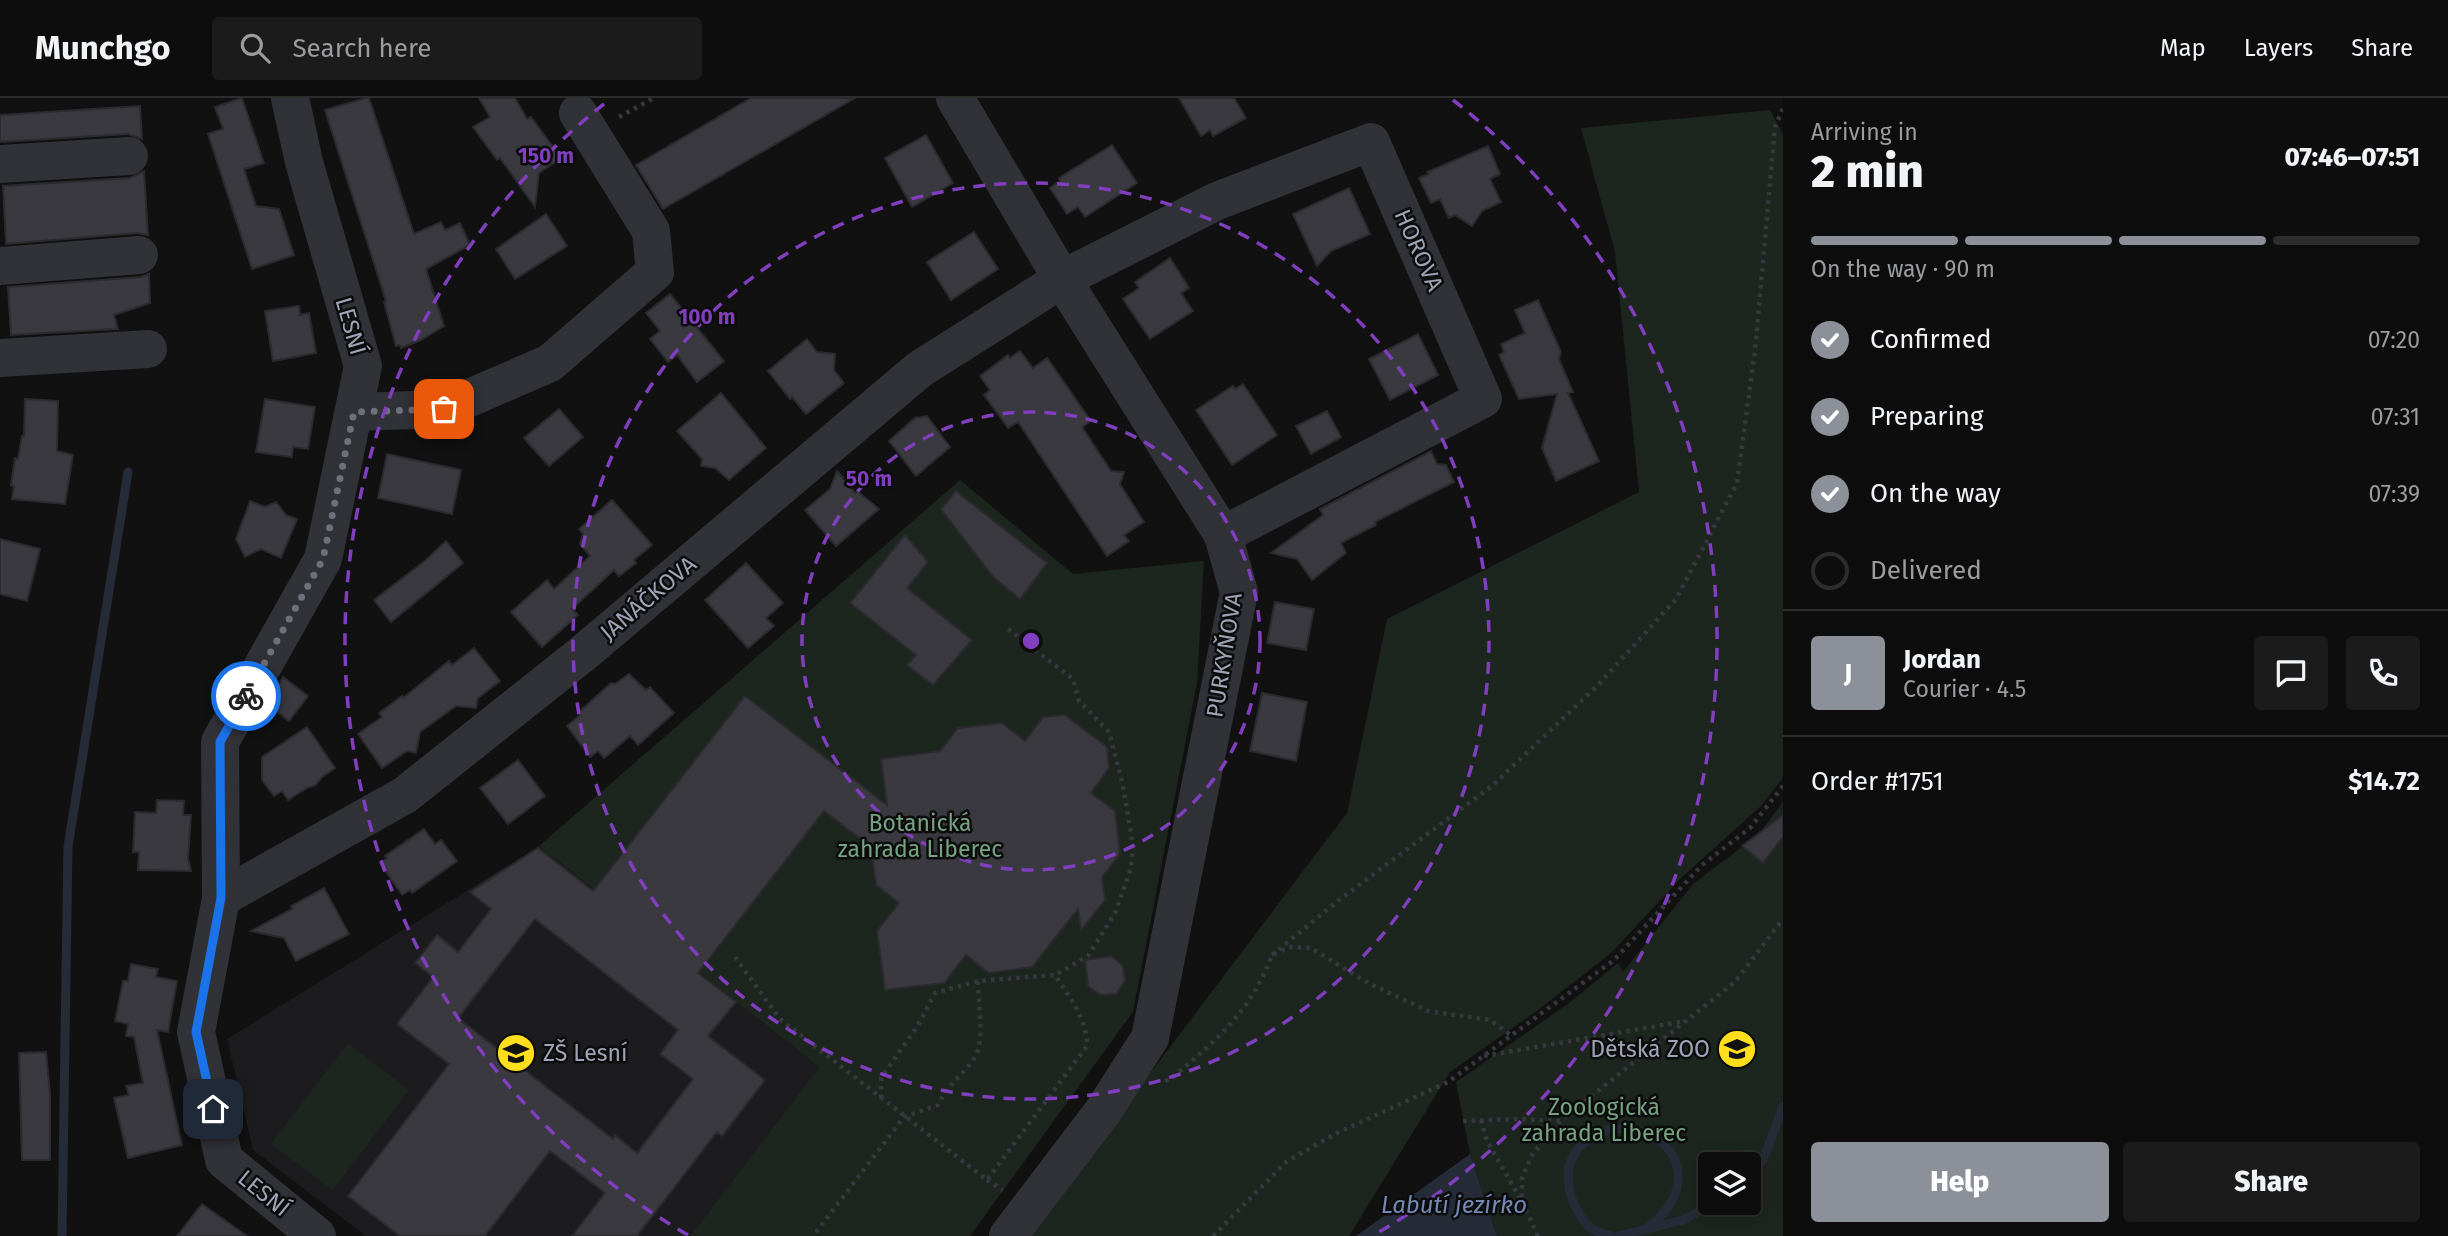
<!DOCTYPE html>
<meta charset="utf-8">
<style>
:root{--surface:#0d0d0e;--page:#1b1b1c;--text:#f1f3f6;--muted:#9a9c9e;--line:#2d2d2e;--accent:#8c9099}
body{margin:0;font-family:"Fira Sans",sans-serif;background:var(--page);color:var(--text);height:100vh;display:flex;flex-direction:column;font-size:26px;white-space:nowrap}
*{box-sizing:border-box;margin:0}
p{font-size:23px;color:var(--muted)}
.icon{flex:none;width:38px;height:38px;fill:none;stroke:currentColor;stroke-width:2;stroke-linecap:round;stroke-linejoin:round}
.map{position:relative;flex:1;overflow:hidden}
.drawer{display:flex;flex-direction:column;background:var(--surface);width:665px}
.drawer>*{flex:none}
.fabs{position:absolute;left:1698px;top:1054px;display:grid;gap:14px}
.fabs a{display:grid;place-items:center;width:63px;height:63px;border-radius:7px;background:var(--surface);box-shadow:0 4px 18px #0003,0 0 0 2px var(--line);font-size:35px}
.pin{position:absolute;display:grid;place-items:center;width:60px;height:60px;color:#fff;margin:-30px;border-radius:14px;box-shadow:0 4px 10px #0006}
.courier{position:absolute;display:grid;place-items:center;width:70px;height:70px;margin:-35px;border:5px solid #1a73e8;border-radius:50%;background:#fff;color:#222;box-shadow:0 2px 9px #0007}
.head em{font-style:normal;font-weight:800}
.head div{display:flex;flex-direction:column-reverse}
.head{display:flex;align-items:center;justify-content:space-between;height:119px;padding:0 28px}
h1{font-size:46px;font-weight:800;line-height:52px}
.bar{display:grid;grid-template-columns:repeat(4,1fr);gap:10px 7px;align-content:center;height:84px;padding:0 28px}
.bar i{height:9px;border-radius:5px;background:var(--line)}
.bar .current{background:var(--accent)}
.bar p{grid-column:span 4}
.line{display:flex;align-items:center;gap:18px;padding:0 28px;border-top:2px solid var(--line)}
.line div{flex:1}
.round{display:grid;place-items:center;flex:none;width:74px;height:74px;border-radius:7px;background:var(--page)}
ol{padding:0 28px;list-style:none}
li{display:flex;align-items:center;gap:21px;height:77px}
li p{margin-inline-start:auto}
li .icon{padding:7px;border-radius:50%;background:var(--accent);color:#fff;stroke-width:4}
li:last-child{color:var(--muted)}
li i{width:38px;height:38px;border:4px solid var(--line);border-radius:50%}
.primary-button{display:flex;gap:14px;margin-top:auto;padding:14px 28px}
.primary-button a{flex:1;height:80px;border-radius:7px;background:var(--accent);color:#fff;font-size:28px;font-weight:800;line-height:80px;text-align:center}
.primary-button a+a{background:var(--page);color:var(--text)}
header{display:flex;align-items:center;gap:42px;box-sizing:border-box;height:98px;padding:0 35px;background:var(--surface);border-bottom:2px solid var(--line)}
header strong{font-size:33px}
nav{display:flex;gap:38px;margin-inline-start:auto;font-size:24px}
.search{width:490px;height:63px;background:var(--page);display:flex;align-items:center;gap:18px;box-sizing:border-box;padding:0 24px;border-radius:7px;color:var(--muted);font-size:26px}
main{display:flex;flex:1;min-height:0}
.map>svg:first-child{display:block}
</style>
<header>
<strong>Munchgo</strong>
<div class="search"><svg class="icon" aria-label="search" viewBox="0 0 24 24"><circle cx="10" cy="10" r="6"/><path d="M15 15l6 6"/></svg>Search here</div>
<nav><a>Map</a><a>Layers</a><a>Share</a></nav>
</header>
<main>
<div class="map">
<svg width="1783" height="1138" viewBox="0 0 1783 1138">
<rect width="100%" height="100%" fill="#111112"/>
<path fill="#1c1c1f" d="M539 748 819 969 690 1138H366L253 1052 227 941Z"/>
<g fill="#1d251f" fill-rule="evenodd">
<path d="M1770 12 1783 36V680L1761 708 1682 779 1611 855 1538 912 1450 974 1349 1138H1027L1347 715 1387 521 1639 394 1615 154 1581 30Z"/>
<path d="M960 382 1073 476 1204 463 1197 585 1133 914 970 1138H690L819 969 539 748Z"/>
<path d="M1783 704V1138H1497L1470 1056 1456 984 1569 905 1618 865 1623 874 1693 786 1758 737ZM1710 1066H1748V1104H1710Z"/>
<path d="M348 945 409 992 333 1092 271 1046Z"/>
</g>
<path fill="#262c37" d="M1470 1056 1497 1138H1356Z"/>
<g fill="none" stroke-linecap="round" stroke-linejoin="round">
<g stroke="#262c37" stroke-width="9">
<path d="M1748 1079 1764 1060 1783 1008"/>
<path d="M62 1138 68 749 128 374"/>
<path d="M1611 1138C1605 1136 1596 1134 1591 1130 1580 1121 1570 1101 1569 1087 1566 1070 1572 1055 1585 1044 1629 1008 1703 1050 1670 1106 1665 1115 1656 1123 1648 1130"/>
<path d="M1618 1138 1683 1122 1718 1104"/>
</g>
</g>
<g fill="#3a393f" stroke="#2b2a2f" stroke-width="2" fill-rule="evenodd">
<path d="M242 0 264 65 244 71 256 108 279 111 294 157 252 171 208 36 223 31 215 9Z"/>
<path d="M366 0H369L414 136 441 124 445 132 460 125 470 147 426 171 444 228 421 242 401 250 400 247 396 248 384 204 386 203 325 12Z"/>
<path d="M479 0H515L527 21 531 19 561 60 539 75 535 109 500 60 497 62 473 29 490 19Z"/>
<path d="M751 0H855L663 111 636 67Z"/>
<path d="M1179 0H1234L1246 20 1213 38 1210 32 1201 38Z"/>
<path d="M140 8 142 41 128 36 0 44V17Z"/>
<path d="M926 37 953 85 912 109 885 60Z"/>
<path d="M1112 47 1137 85 1085 119 1078 109 1067 116 1050 90 1060 83 1059 80Z"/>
<path d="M1488 48 1500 76 1490 81 1501 104 1482 113 1472 128 1455 117 1449 120 1440 101 1431 105 1419 80 1429 76 1427 74Z"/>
<path d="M144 73 148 137 137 135 6 146 3 88 130 80Z"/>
<path d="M1349 90 1370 136 1331 153 1317 168 1293 116Z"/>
<path d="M546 116 567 148 515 181 496 151Z"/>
<path d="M974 134 998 171 951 202 927 164Z"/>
<path d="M1170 160 1189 190 1181 195 1193 213 1150 241 1123 201 1139 190 1135 184Z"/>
<path d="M149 176 150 205 114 217 118 231 11 237 8 189 141 179Z"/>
<path d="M670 196 724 263 697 284 677 257 668 264 650 241 660 233 646 215Z"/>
<path d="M1538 202 1561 254 1559 261 1573 294 1568 295 1599 363 1556 383 1542 350 1557 296 1519 301 1499 257 1504 254 1501 246 1525 235 1515 212Z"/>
<path d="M299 208 300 217 309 215 316 255 273 263 265 213Z"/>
<path d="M1418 236 1438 277 1390 302 1369 261Z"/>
<path d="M807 241 817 254 835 256 834 272 844 285 806 316 792 299 790 301 768 273Z"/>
<path d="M1020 253 1033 270 1047 260 1091 323 1082 329 1111 373 1124 374 1120 386 1144 424 1124 437 1129 443 1107 458 1018 324 1008 330 984 297 990 292 980 278 1008 257 1010 260Z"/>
<path d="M1243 286 1277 337 1232 367 1196 312 1233 288 1235 291Z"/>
<path d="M721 295 766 350 729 382 715 370 701 368 702 361 677 333Z"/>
<path d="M25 301 58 303 57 353 73 357 65 406 12 401 14 388 11 387 15 360 18 361 22 338H24Z"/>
<path d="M265 301 315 309 308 351 293 349 292 359 256 354Z"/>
<path d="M559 311 583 339 549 368 524 340Z"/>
<path d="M1327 313 1341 339 1311 356 1296 328Z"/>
<path d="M927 318 950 349 916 378 889 343 915 320Z"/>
<path d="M1431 353 1437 366 1446 367 1454 384 1375 424 1376 427 1341 445 1346 455 1312 482 1297 461 1271 455 1323 417 1320 411Z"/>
<path d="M387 356 461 372 452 416 378 400Z"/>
<path d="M837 373 855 395 857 393 879 411 836 448 805 412 830 391Z"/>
<path d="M956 393 1047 465 1020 501 994 480 941 411Z"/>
<path d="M612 402 652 447 634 462 636 465 619 478 614 472 572 511 578 517 542 549 511 514 547 482 554 491 590 458 580 446 583 436 579 431Z"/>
<path d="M250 403 265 409 276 404 286 417 297 421 281 460 261 451 245 459 236 441Z"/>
<path d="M905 437 928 464 907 490 972 542 933 587 907 567 916 557 850 505Z"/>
<path d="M0 441 40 451 27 503 0 496Z"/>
<path d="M446 443 463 465 391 524 374 502 426 462Z"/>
<path d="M746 465 783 505 766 520 774 528 748 550 705 502Z"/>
<path d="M1275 504 1314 511 1306 552 1267 545Z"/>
<path d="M474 550 500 583 478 600 476 610 456 608 420 634 416 655 407 653 382 670 358 636 382 619 379 615 402 598 403 600 449 563 452 567Z"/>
<path d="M629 576 646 592 650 589 674 615 638 647 630 638 604 660 598 653 590 659 567 628 580 617V613L611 585 615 586Z"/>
<path d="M283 579 308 598 289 623 267 606Z"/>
<path d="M1262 595 1307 604 1296 663 1250 653Z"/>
<path d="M745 598 887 707 881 661 940 653 958 630 1002 625 1025 643 1043 619 1065 617 1107 649 1109 670 1091 695 1115 713 1120 756 1102 779 1105 802 1081 832 1078 811 1032 869 989 875 966 857 944 885 885 892 877 833 899 805 876 787 871 749 824 713 698 875 736 904 708 938 765 982 722 1038 717 1034 637 1138H572L605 1095 550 1053 485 1138H400L348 1098 449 966 397 926 433 879 415 865 437 837 458 854 491 811 470 794 538 750 593 793ZM535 821 678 932 660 956 693 981 637 1055 615 1037 613 1041 458 920Z"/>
<path d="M307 629 335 670 322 679 316 687 307 690 288 702 282 693 274 698 262 682V659Z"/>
<path d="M518 662 545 698 508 726 480 690Z"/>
<path d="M157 702 184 703 183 717H191L188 760 191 773 138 772 139 754H133L135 714 156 715Z"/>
<path d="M1783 717V739L1763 765 1742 748Z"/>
<path d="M424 731 435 746 441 742 457 763 412 795 410 792 402 797 380 765 387 760 385 758Z"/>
<path d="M324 790 349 836 296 863 284 840 251 833 292 811 291 808Z"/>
<path d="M1111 858 1123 868 1125 883 1116 896 1100 897 1088 888 1085 862Z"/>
<path d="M131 866 158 871 156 879 177 883 168 934 157 932 182 1047 128 1060 114 1000 129 997 126 988 143 985 134 939 126 938 128 926 115 923 123 883H128Z"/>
<path d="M46 954 50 996V1062H22L19 955Z"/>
<path d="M202 1106 247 1138H177Z"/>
</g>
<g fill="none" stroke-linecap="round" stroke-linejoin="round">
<g stroke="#37383f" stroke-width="4.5" stroke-dasharray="3.5 5" stroke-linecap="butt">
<path d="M619 19 654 0"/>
<path d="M1008 531 1073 581 1079 603 1109 634 1123 688 1133 747 1131 770 1115 815 1088 858 1055 877"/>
<path d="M1272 857 1339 802 1493 687 1598 587 1676 501 1737 385 1755 252 1775 29 1783 10"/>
<path d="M735 859 780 921 987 1082 1087 948C1087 920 1069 899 1055 877L978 883C978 904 985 943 975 959 963 978 949 984 938 1007L904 1019 813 1138"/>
<path d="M1484 958 1686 923"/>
<path d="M1165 983 1173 979C1217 942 1251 913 1272 857L1291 849 1311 850 1368 885 1428 913 1490 922 1512 938"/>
<path d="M881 1000V980L917 929 935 895 978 883"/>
<path d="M1481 1022 1487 1043 1521 1102"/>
<path d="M1463 1023 1521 1021 1560 1023"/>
<path d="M987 1082 1003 1092"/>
<path d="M1213 1138 1286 1064 1337 1035 1448 984 1614 862 1702 767 1750 730 1783 688"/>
<path d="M1538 1138 1522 1104V1080L1532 1057 1560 1023 1735 884 1783 821"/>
</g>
<g stroke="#313138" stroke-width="38">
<path d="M290 0 304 64 363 268 323 461 220 644 221 800 196 934 224 1062 317 1138"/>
<path d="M955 0 1062 181 1223 437 1239 494 1150 940 1104 1012 1008 1138"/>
<path d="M0 66 129 58"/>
<path d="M0 168 139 157"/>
<path d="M0 260 148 251"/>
<path d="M354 314 444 311 550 265 655 174 651 133 578 15"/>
<path d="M221 800 405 697 581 557 920 271 1062 181 1217 103 1371 44 1483 301 1223 437"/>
</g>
</g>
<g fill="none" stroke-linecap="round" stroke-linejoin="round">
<path stroke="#6e707c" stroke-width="7" stroke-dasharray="0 12.6" d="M246 598 323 461 354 314 444 311"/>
<path stroke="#1a73e8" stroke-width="9" d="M213 1011 196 934 221 800 220 644 246 598"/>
</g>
<g fill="none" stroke="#813ebe" stroke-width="3.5" stroke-dasharray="12 9">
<circle cx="1031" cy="543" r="229"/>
<circle cx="1031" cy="543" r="458"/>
<path d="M688 1137A686 686 0 0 1 609 2M1453 2A686 686 0 0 1 1374 1137"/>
</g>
<defs>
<g id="school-disc" transform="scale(2.0125)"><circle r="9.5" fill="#ffdf1c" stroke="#0c0c0d"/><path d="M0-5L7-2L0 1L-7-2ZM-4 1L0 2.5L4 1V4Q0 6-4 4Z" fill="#111"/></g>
</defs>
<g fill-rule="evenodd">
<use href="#school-disc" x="1737" y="951"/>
<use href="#school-disc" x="516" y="955"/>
</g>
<g text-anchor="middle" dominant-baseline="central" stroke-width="5" stroke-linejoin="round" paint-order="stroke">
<g font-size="23" fill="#a0a3b5" stroke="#0c0c0d">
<text transform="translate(1419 152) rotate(66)">HOROVA</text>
<text transform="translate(351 228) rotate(74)">LESNÍ</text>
<text transform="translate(648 500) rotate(-40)">JANÁČKOVA</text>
<text transform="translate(1224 557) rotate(-81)">PURKYŇOVA</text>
<text transform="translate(264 1095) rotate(39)">LESNÍ</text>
</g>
<g font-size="23" fill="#75a281" stroke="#0c0c0d">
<text x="920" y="725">Botanická<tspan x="920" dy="26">zahrada Liberec</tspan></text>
<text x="1604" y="1009">Zoologická<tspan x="1604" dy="26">zahrada Liberec</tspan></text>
</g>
<g font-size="23" fill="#a0a3b5" stroke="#0c0c0d" text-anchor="end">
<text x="1710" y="951">Dětská ZOO</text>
<text x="543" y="955" text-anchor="start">ZŠ Lesní</text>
</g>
<g font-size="24" font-style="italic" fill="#7389b4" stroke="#0c0c0d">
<text x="1454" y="1107">Labutí jezírko</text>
</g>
</g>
<circle cx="1031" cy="543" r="10" fill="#813ebe" stroke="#0c0c0d" stroke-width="3.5"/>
<g font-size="21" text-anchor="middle" font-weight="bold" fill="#813ebe" stroke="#0c0c0d" stroke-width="5" stroke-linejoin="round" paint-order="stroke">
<text x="546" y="65">150 m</text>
<text x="707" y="226">100 m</text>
<text x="869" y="388">50 m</text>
</g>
</svg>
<div class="fabs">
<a><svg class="icon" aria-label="layers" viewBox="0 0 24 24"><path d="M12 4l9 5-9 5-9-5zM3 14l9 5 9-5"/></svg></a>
</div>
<div class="pin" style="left:444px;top:311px;background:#ea580c"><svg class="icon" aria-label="bag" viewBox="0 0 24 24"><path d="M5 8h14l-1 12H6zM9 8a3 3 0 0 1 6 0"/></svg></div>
<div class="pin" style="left:213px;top:1011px;background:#1f2937"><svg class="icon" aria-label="home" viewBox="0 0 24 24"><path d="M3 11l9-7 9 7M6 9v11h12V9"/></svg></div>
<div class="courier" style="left:246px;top:598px"><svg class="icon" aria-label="bike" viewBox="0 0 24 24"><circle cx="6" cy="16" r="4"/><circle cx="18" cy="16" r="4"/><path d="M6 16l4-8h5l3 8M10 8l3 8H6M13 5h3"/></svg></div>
</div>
<section class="drawer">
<div class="head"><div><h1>2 min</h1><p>Arriving in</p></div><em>07:46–07:51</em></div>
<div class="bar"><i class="current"></i><i class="current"></i><i class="current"></i><i></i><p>On the way · 90 m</p></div>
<ol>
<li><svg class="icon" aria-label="check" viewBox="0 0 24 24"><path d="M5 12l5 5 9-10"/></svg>Confirmed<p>07:20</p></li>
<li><svg class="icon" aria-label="check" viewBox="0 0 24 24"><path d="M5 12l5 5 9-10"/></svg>Preparing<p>07:31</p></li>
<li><svg class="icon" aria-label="check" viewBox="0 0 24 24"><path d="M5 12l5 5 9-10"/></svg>On the way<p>07:39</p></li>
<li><i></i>Delivered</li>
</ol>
<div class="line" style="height:126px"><b class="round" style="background:var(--accent);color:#fff">J</b><div><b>Jordan</b><p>Courier · 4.5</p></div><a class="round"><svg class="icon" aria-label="chat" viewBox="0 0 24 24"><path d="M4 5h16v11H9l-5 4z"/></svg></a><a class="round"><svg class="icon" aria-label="phone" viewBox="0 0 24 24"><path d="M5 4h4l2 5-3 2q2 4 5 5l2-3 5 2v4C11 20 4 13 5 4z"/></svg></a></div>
<div class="line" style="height:91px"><div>Order #1751</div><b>$14.72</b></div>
<div class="primary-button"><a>Help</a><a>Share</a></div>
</section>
</main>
